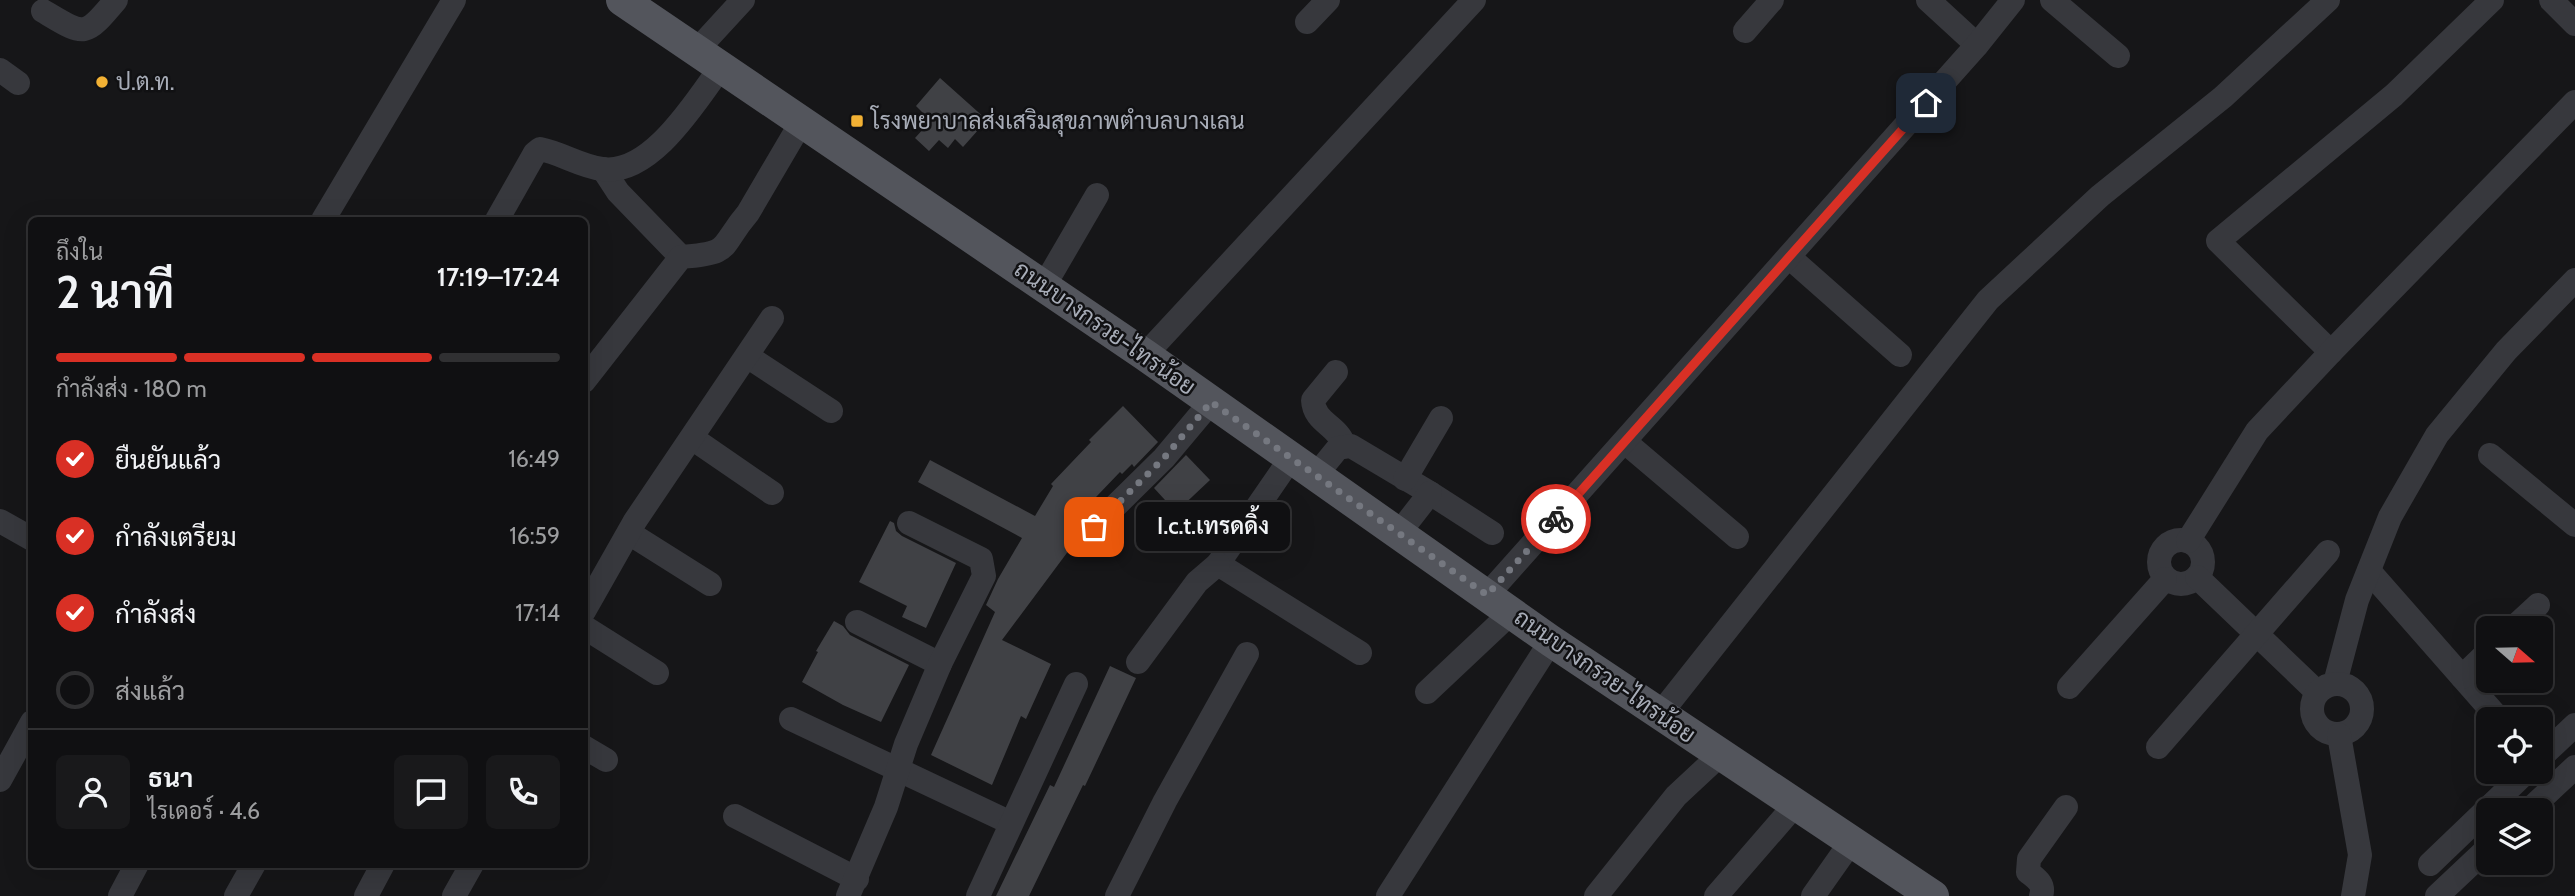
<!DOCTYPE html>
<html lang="th">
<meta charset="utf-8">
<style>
:root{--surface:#101012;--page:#19191b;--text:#f1f3f6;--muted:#9c9d9f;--line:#303032;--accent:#d93025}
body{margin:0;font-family:Cabin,Sarabun,sans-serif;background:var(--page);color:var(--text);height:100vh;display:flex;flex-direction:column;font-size:26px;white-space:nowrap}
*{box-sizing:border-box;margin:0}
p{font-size:23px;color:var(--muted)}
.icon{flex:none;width:38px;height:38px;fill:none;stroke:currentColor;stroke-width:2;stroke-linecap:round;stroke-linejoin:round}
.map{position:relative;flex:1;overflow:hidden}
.side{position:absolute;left:28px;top:217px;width:560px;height:651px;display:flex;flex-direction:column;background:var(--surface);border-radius:10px;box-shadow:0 7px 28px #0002,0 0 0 2px var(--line)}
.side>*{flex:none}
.needle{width:46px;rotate:110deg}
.tools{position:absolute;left:2476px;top:616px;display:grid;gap:14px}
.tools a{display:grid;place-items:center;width:77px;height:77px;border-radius:10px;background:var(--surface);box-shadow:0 7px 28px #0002,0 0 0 2px var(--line);font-size:35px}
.pin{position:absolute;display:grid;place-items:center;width:60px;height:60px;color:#fff;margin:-30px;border-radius:14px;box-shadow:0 4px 10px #0006}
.courier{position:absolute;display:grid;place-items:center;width:70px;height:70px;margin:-35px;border:5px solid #d93025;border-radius:50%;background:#fff;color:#222;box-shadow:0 2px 9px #0007}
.bubble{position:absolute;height:49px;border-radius:10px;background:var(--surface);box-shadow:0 7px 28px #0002,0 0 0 2px var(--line);font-size:23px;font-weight:600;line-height:49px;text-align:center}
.summary em{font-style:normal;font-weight:600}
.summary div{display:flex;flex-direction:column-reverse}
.summary{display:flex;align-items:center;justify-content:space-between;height:119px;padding:0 28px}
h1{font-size:46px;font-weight:600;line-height:52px}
.bar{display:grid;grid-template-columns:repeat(4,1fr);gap:10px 7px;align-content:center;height:84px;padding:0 28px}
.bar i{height:9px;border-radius:5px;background:var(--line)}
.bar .active{background:var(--accent)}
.bar p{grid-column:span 4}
.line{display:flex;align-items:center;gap:18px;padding:0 28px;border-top:2px solid var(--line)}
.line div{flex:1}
.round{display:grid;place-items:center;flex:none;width:74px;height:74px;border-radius:10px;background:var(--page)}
ol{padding:0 28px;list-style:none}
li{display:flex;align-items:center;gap:21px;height:77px}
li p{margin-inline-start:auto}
li .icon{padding:7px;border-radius:50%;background:var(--accent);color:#fff;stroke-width:4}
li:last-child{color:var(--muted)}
li i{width:38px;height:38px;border:4px solid var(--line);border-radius:50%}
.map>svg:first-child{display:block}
</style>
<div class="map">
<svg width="2575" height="896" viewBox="0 0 2575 896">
<rect width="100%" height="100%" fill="#161618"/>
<g fill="#404145">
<path d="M940 78 987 120 963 147 955 139 948 148 939 140 929 151 915 138 925 127 918 121 924 114 916 106Z"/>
<path d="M1123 406 1158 442 1134 467 1132 464 1122 474 1120 472 1074 520 1080 524 1081 534 1002 640 1051 664 1026 719 1021 716 992 785 931 755 995 612 986 605 998 579 1022 538 918 482 930 460 1035 516 1053 486 1051 484 1091 442 1089 440Z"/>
<path d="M1186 455 1210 480 1176 512 1154 488Z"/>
<path d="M890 521 894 523 896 531 902 536 956 563 926 628 902 617 907 606 859 582Z"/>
<path d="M834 621 843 626 850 635 909 665 881 722 843 705 802 682 818 652 816 651Z"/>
<path d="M1110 666 1136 678 1085 786 1083 785 1029 896H996L1050 785 1054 787Z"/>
</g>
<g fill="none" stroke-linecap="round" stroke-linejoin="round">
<g stroke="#37383d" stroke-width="24">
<path d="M1928 0 1977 45"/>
<path d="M2052 0 2118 56"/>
<path d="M2551 0 2575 24"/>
<path d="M43 11C85 36 84 38 116 0"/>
<path d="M1307 22 1328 0"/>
<path d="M1745 31 1772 0"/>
<path d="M697 50 743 0"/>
<path d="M0 70 18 83"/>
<path d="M603 169 618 192 681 257"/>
<path d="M323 220 454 0"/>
<path d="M497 220 535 153 540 149C561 153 580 166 602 169 651 176 696 101 721 67"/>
<path d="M1789 257 1900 355"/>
<path d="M1044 286 1097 195"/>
<path d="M2331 352 2218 241 2394 95 2492 0"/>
<path d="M1145 355 1474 0"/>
<path d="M747 356 831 411"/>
<path d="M1336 372 1313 400C1314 423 1338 425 1344 445"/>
<path d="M584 381 681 257C734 253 718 248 748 213L802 121"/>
<path d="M692 438 772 493"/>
<path d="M1625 442 1737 537"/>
<path d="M2490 455 2575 525"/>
<path d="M1291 458 1218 564 1360 653"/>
<path d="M1316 475 1338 448 1351 446 1430 493 1492 533"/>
<path d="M1405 479 1441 418"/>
<path d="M0 521 32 539"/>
<path d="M1094 527 1164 458 1211 402"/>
<path d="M629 533 710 584"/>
<path d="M1399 533 1430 493"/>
<circle cx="2181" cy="562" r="22"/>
<path d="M2188 541 2257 431 2331 352 2575 102"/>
<path d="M2369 571 2499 719"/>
<path d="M2197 577 2317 692"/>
<path d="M1487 595 1977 45 2013 0"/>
<path d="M584 611 635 521 772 318"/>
<path d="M857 622 940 664"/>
<path d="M584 627 657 673"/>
<path d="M2513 628 2538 605"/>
<path d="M1138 662 1197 582 1218 564"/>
<path d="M2462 677 2488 652"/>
<path d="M2335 683 2357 600 2390 517 2437 435 2506 351 2575 280"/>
<circle cx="2337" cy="709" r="25"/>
<path d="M2069 687 2165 579"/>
<path d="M1427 692 1512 612"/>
<path d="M1660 714 1988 300 2100 196 2223 97 2328 0"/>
<path d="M791 719 1011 823"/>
<path d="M2339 735 2360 855 2353 896"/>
<path d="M584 747 606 760"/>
<path d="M2158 747 2328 552"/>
<path d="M2541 757 2575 725"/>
<path d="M0 780 32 722"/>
<path d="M2529 810 2575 767"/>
<path d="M735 816 857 879"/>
<path d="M2430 864 2526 772"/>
<path d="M120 896 137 864"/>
<path d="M236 896 254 864"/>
<path d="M366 896 383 864"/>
<path d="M454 896 472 864"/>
<path d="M848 896 886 807 906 744 940 664 984 576 981 559 909 523"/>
<path d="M978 896 1076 684"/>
<path d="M1117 896 1165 801 1247 654"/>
<path d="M1388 896 1551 641"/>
<path d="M1596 896 1676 796 1720 755"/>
<path d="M1716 896 1795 805"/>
<path d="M1813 896 1851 842"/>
<path d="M2041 896C2045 884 2037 879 2028 872L2029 859 2066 807"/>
<path d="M2437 896 2488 848"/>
</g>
<path stroke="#53555c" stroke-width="32" d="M622 0 1145 355 1551 641 1933 896"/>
</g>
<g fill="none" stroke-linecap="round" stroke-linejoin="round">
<path stroke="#757880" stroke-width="7" stroke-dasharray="0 12.6" d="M1094 527 1164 458 1211 402 1487 595 1556 519"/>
<path stroke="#d93025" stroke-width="9" d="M1556 519 1926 103"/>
</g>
<g fill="#f2b134" stroke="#111113" stroke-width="2.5">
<circle cx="102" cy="82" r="7"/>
<rect x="850" y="114" width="14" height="14" rx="3.5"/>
</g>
<g text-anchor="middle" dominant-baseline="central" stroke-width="5" stroke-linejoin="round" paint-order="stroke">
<g font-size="23" fill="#a8adb8" stroke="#111113" text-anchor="start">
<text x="116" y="82">ป.ต.ท.</text>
<text x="871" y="121">โรงพยาบาลส่งเสริมสุขภาพตำบลบางเลน</text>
</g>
<g font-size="23" fill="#a8adb8" stroke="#111113">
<text transform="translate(1105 328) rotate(35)">ถนนบางกรวย-ไทรน้อย</text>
<text transform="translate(1605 676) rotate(35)">ถนนบางกรวย-ไทรน้อย</text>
</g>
</g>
</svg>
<div class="tools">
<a><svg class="needle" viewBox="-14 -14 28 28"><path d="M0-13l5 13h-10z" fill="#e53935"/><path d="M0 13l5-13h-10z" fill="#9c9d9f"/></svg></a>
<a><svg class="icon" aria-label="locate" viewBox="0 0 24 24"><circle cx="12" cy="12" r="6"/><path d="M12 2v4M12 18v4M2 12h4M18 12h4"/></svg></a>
<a><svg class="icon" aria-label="layers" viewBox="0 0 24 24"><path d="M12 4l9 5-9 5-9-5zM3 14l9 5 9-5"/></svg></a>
</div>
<div class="pin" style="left:1094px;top:527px;background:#ea580c"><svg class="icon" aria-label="bag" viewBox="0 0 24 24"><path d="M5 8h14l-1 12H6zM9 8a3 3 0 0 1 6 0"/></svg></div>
<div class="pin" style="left:1926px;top:103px;background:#1f2937"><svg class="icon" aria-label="home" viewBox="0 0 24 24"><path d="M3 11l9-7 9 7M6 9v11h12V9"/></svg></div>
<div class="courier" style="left:1556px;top:519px"><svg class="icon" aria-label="bike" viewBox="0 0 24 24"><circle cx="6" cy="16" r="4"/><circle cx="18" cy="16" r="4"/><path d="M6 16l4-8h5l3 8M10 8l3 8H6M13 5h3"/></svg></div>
<div class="bubble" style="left:1136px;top:502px;width:154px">I.c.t.เทรดดิ้ง</div>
<section class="side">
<div class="summary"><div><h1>2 นาที</h1><p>ถึงใน</p></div><em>17:19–17:24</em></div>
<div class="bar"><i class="active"></i><i class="active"></i><i class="active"></i><i></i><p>กำลังส่ง · 180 m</p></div>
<ol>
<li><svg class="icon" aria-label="check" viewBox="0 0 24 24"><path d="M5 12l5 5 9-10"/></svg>ยืนยันแล้ว<p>16:49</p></li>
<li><svg class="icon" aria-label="check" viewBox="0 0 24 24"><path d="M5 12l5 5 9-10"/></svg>กำลังเตรียม<p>16:59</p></li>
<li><svg class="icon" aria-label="check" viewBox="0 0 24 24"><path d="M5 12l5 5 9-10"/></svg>กำลังส่ง<p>17:14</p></li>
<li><i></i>ส่งแล้ว</li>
</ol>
<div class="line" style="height:126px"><a class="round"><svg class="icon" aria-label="person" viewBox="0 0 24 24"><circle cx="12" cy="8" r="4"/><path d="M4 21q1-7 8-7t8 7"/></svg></a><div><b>ธนา</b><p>ไรเดอร์ · 4.6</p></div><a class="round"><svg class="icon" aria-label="chat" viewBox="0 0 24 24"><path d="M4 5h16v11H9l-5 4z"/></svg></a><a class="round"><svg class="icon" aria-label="phone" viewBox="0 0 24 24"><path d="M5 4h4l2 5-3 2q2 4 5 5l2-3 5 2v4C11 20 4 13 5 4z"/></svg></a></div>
</section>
</div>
